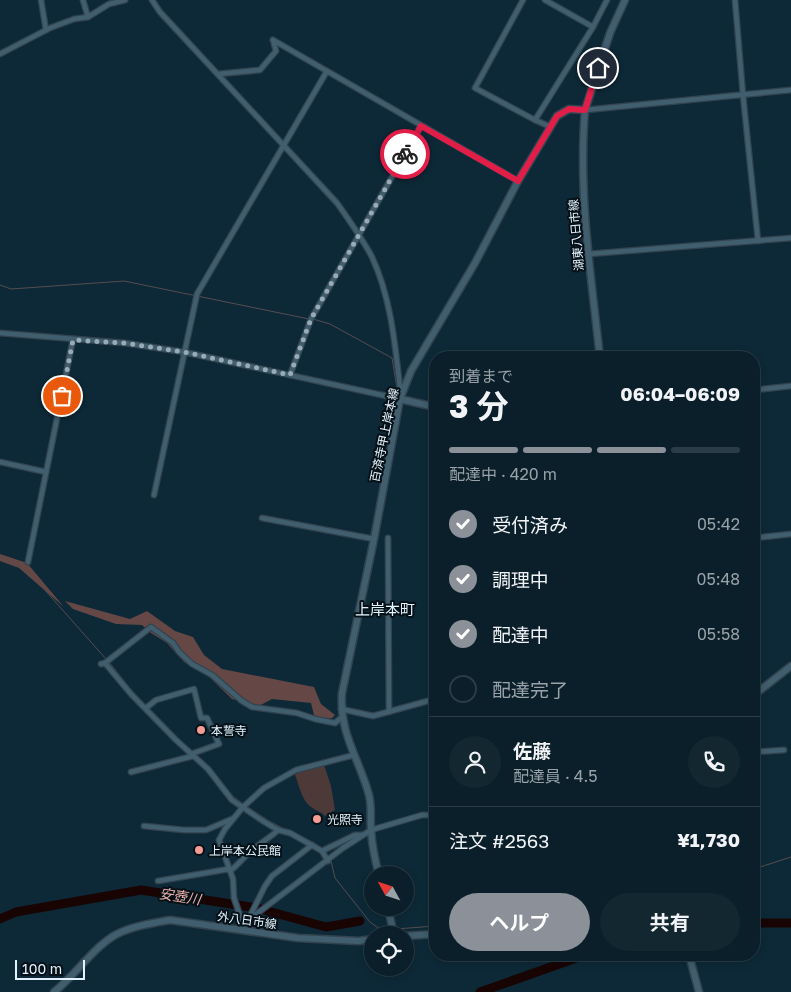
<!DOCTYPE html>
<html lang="ja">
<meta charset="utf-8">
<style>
:root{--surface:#0a1f29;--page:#132731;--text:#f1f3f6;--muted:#99a2a8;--line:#2a3d46;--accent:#8c9099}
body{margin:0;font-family:"Golos Text","Noto Sans JP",sans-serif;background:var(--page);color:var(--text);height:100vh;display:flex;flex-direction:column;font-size:19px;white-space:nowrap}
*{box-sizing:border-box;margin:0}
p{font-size:16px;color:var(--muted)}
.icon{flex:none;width:28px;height:28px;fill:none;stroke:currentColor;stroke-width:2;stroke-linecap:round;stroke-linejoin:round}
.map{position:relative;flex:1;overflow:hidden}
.drawer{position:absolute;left:429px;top:351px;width:331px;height:610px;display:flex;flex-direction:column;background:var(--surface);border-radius:20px;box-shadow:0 2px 8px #0003,0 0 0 1px var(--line)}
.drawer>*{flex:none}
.needle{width:32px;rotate:310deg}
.buttons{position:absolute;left:364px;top:866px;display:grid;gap:10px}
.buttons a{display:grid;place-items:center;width:50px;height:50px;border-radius:50%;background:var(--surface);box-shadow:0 2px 8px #0003,0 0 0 1px var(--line);font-size:25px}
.scale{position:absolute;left:15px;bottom:12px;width:70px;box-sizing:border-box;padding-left:5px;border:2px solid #e3f3fd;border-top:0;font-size:14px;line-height:18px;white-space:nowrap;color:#e3f3fd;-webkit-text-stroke:4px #051017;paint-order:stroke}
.pin{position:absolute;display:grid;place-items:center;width:42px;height:42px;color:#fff;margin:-21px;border:2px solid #fff;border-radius:50%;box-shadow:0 1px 5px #0007}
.courier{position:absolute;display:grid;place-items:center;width:50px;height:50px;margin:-25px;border:4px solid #e11d48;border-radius:50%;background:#fff;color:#222;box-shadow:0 1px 6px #0007}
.summary em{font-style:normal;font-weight:700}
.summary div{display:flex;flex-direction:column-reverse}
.summary{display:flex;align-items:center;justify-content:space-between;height:85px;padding:0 20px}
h1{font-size:32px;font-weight:700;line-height:38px}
.bar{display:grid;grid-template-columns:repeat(4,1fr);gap:8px 5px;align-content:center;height:60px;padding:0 20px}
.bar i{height:6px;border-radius:4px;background:var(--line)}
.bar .selected{background:var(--accent)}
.bar p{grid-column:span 4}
.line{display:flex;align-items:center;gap:12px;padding:0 20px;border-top:1px solid var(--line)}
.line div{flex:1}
.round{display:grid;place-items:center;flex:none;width:52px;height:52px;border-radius:26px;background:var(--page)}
ol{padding:0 20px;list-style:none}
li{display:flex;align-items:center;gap:15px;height:55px}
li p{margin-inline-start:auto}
li .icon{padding:5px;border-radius:50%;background:var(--accent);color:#fff;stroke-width:4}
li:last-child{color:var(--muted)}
li i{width:28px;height:28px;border:2px solid var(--line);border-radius:50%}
.primary-button{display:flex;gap:10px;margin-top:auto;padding:10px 20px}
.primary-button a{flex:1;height:58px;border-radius:30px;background:var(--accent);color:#fff;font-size:20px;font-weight:700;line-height:58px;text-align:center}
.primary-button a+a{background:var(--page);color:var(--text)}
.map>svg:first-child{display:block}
</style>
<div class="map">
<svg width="791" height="992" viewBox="0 0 791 992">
<rect width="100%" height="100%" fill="#0d2937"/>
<path fill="#4d3937" d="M324 765 331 786 335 810 325 816C320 811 316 811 311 807 302 801 299 785 295 775L297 772Z"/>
<g fill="#654745">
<path d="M0 554 27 563 64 607 19 568 0 561Z"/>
<path d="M65 601 130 619 147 611 175 631 193 637 204 655 222 669 314 687 321 704 335 715 332 718H318L314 715 311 703 272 699 259 706 232 699 205 673 184 662 167 643 151 633 142 625 116 624 73 609Z"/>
</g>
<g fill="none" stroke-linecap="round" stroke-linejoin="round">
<g stroke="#564c4f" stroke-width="1">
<path d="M0 285 11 289 124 281 309 319"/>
<path d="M313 319 330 324 392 358 397 388"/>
<path d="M0 557 20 567 44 589 106 659"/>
<path d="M109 662 136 696"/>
<path d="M215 774 220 781"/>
<path d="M230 794 243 804"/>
<path d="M246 806 269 821 288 831"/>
<path d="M301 836 316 844 321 848"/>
<path d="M331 861 335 878 370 922 381 930 389 929"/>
<path d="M754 869 791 857"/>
<path d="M396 929 435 926"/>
</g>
<g stroke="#190404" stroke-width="9">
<path d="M0 919 16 912 141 890 257 908 326 927 360 921"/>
<path d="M754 923H791"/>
<path d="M480 992 582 956 595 957 600 955"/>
</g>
<g stroke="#32434f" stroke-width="7">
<g id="street">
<path d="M41 0 46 30"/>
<path d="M83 0 88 17"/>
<path d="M523 0 475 88 535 120 551 127"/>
<path d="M545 0 593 27"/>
<path d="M735 0 743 95 758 241"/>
<path d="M273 40 518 181"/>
<path d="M0 54 50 28 74 19 88 17 109 4 125 0"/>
<path d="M218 74 260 70 276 51 273 40"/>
<path d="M585 110 791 90"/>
<path d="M535 120 593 27 607 0"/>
<path d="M588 254 791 238"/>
<path d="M0 333 125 343 184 352 400 399V388C395 344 391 298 372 257 362 238 349 220 337 203L160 12 152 0"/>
<path d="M290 375 311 319 421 126"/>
<path d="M754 390 791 386"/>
<path d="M0 462 46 472"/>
<path d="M154 495 197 294 327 71"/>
<path d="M262 518 374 539"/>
<path d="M388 538 389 712"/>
<path d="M754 538 791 534"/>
<path d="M28 562 73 339"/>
<path d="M105 663 151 627 173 643 179 652 192 664 212 675 242 701 252 707 297 713 315 719 335 723 342 717"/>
<path d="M101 664 105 663 131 694 176 740 208 769 232 800 263 821 278 830 290 833 322 851 328 861"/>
<path d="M146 708 156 700 194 689 201 718H207L219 744 191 754"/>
<path d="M341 709 373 716 435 699"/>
<path d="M754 752 784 750"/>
<path d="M131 772 193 756"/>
<path d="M144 826 184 830H206L232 819"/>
<path d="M322 851 355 835H362"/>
<path d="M230 871C238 865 244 857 251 851 260 843 270 838 278 830"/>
<path d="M158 881 229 869"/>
<path d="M249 918 265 886 272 876 312 845"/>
<path d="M246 922 343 848 371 830 422 815H435"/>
<path d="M245 930 234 898 233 879 219 840 225 829 243 807 264 788 296 770 354 755"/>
</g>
</g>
<g stroke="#32434f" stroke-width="9">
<g id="secondary">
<path d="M585 110C578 192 591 275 600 358"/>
<path d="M400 399 435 407"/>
<path d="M754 695 791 666"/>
<path d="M379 875C375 860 372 845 371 830 370 819 372 807 369 795 359 758 339 734 342 693L374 539 400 399 411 371 475 263 518 181 557 116 569 109 585 110 610 33 625 0"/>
<path d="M388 908 394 935"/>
<path d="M405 936 435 934"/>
<path d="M689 955 699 992"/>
<path d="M54 992C75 976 93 947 117 934 133 926 153 923 170 920L298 938 359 941 372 939"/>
</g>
</g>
<use href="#street" stroke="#415e6e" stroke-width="4.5"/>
<use href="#secondary" stroke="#415e6e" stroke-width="6"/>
</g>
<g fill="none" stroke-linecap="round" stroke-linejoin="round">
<path stroke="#98acb8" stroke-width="5" stroke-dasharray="0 9" d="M62 396 73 340 124 343 184 352 290 375 311 319 405 154"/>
<path stroke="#e11d48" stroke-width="6" d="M405 154 421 126 518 181 557 116 569 109 585 110 598 68"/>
</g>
<g fill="#f59c95" stroke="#051017" stroke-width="2">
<circle cx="201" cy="730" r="5"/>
<circle cx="317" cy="819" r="5"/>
<circle cx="199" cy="850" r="5"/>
</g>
<g text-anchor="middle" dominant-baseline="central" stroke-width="4" stroke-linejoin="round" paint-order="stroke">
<g font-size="12" fill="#e3f3fd" stroke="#051017">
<text transform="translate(576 235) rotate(-95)">湖東八日市線</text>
<text transform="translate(384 435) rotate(-78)">百済寺甲上岸本線</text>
<text transform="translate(247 920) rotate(8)">外八日市線</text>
</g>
<g font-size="12" fill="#e3f3fd" stroke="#051017" text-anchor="start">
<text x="211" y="730">本誓寺</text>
<text x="327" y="819">光照寺</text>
<text x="209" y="850">上岸本公民館</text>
</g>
<g font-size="14" font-style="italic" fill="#efb3ad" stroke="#051017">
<text transform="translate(180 896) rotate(9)">安壺川</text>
</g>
<g font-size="15" fill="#e3f3fd" stroke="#051017">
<text x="385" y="609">上岸本町</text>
</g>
</g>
</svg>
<div class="buttons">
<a><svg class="needle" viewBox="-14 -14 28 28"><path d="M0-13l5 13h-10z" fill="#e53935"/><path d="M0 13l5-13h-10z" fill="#99a2a8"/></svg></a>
<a><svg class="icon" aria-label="locate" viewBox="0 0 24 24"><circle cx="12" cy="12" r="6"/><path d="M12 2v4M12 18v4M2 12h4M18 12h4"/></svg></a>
</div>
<div class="scale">100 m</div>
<div class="pin" style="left:62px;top:396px;background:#ea580c"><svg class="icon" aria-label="bag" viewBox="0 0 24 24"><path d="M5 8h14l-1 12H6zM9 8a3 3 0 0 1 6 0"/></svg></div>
<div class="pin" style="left:598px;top:68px;background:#1f2937"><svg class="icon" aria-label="home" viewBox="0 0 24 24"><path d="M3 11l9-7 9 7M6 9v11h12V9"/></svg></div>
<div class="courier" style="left:405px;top:154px"><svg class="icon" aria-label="bike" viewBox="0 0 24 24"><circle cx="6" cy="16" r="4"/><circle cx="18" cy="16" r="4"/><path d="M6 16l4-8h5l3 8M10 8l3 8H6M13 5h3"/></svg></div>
<section class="drawer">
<div class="summary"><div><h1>3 分</h1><p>到着まで</p></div><em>06:04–06:09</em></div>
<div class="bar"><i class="selected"></i><i class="selected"></i><i class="selected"></i><i></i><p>配達中 · 420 m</p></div>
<ol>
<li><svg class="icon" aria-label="check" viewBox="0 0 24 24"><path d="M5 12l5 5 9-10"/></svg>受付済み<p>05:42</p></li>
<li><svg class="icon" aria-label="check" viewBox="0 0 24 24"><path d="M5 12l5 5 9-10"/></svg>調理中<p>05:48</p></li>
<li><svg class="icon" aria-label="check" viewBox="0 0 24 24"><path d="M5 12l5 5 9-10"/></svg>配達中<p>05:58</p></li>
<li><i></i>配達完了</li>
</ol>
<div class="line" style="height:90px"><a class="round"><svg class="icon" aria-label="person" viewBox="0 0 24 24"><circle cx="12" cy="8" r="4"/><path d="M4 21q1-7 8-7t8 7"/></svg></a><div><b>佐藤</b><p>配達員 · 4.5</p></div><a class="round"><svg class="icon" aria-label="phone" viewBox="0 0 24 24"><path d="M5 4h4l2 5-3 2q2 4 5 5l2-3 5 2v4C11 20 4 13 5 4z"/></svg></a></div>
<div class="line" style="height:65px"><div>注文 #2563</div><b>¥1,730</b></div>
<div class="primary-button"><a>ヘルプ</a><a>共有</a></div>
</section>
</div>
